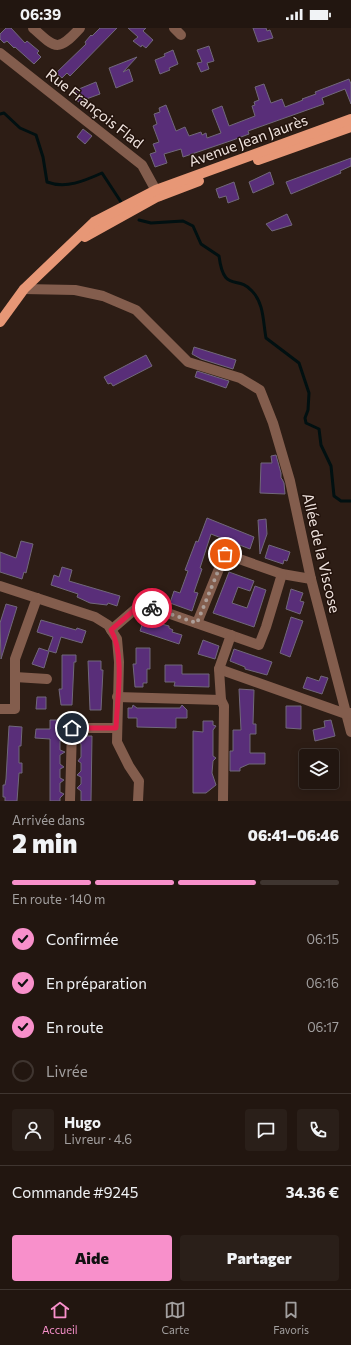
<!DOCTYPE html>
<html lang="fr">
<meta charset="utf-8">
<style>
:root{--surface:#221610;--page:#2a1f19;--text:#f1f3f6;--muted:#a29f9f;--line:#3f3530;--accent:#f890cb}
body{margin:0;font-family:Commissioner,sans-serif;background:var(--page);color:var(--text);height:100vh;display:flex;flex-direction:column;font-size:15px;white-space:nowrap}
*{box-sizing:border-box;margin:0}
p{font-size:13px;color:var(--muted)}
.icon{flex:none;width:22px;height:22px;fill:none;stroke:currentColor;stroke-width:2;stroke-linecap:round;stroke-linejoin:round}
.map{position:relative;height:773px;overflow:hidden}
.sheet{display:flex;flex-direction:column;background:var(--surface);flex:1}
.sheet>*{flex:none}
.tools{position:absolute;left:299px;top:721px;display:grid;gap:8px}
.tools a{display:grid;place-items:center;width:40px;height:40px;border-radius:4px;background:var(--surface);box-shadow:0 2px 10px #0003,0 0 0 1px var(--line);font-size:20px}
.pin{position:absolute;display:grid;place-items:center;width:34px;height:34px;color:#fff;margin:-17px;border:2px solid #fff;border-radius:50%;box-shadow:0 1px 4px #0007}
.courier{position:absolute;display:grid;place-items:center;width:40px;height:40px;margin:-20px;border:3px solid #e11d48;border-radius:50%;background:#fff;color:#222;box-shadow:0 1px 5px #0007}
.summary em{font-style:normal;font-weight:800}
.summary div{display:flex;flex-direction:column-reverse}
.summary{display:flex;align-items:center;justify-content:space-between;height:68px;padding:0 12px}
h1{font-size:26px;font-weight:800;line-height:30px}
.bar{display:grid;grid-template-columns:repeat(4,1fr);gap:6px 4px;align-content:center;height:48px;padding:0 12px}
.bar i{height:5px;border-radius:3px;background:var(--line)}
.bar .selected{background:var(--accent)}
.bar p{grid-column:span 4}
.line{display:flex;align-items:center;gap:10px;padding:0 12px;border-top:1px solid var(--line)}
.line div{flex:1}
.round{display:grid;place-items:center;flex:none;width:42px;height:42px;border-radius:4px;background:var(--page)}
ol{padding:0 12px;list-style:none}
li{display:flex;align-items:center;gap:12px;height:44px}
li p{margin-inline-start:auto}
li .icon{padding:4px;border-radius:50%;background:var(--accent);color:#111;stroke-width:4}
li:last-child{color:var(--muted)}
li i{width:22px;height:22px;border:2px solid var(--line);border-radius:50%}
.button{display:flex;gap:8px;margin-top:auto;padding:8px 12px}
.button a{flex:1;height:46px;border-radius:4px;background:var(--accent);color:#111;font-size:16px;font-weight:800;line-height:46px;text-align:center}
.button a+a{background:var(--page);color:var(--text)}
.status{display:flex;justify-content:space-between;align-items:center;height:28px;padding:0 20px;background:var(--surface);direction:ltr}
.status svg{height:11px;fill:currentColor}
.tab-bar{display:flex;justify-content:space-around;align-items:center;height:56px;border-top:1px solid var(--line);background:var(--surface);font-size:11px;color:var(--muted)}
.tab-bar a{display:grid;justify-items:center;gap:2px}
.tab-bar .selected{color:var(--accent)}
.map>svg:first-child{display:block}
</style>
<div class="status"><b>06:39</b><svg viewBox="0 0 49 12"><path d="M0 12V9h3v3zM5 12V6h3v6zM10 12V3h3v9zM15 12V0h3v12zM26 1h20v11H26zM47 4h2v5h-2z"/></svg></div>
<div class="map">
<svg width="351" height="773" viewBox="0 0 351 773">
<rect width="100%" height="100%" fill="#2d1d15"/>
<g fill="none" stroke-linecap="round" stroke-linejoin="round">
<g stroke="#011011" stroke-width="3">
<path d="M0 86 4 85 20 100 36 107 43 129 47 154C66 161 84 153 102 145L123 177"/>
<path d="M139 192 151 195 183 193 193 198 201 216 219 228C224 266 237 246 252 263 264 275 263 294 266 310L299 335 309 365 308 382 305 390 306 395 319 401 321 417 331 438 334 468 341 473H351"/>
</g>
</g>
<g fill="#592e79" stroke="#71687a">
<path d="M6 0H11L25 15 27 13 39 23 37 25 41 29 34 36 15 19 14 20 7 13 4 15 0 11V6Z"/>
<path d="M100 0H117L70 48 67 45 62 50 56 45 86 16 85 14 91 7 92 8Z"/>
<path d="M128 0H146L143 3 153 12 146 20 142 17 141 19 133 13 138 9Z"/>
<path d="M253 0H266L267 3 270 2 273 10 258 14Z"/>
<path d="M209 18 214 33 207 35 209 41 201 44 197 35 202 34 197 22Z"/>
<path d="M173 22 178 36 169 40 170 42 160 46 155 32 165 28 164 26Z"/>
<path d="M137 29 123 44 129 41 133 53 116 60 109 40Z"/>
<path d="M349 51 351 56V76L345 61 322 70 324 76 248 103 249 106 233 112 183 129 181 121 164 126 167 135 155 139 150 126 156 124 153 116 159 114 153 98 157 96 154 86 160 84 159 80 166 77 176 103 185 99 189 108 201 104 202 107 206 105 207 110 221 105 212 82 222 78 229 98 255 88 252 78 255 77 254 74 259 72 255 59 264 56 271 75 282 71 285 79 303 72 302 71 316 66 315 64Z"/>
<path d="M96 54 100 66 78 74 74 63Z"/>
<path d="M83 101 92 108 85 116 77 109Z"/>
<path d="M351 130V138L340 143 341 145 291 166 286 154Z"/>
<path d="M270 144 274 156 253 165 249 154Z"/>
<path d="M234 154 239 171 228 175 226 168 219 170 216 161Z"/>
<path d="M287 186 292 197 272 203 266 196Z"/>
<path d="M194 319 236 332 233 341 201 331 192 326Z"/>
<path d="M146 327 152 338 113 358 111 355 108 356 104 349Z"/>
<path d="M197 343 229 353 226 360 195 349Z"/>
<path d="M276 427 281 445V450L282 451 284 455 285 466 260 465 261 435H272L271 428Z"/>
<path d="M207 490 254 509 250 521 211 506 200 540 202 541 194 564 198 565 192 583 170 575 174 563 180 565 188 543 185 542 196 513 198 514Z"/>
<path d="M266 491 267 506 260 526 258 492Z"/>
<path d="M21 513 33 516 26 545 24 544 22 551 0 544V524L16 530Z"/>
<path d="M269 517 290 524 287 533 284 532 283 536 265 530Z"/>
<path d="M62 539 72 542 69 553 120 568 117 578 108 575 107 577 90 575 77 569 78 566 51 557 54 547 59 549Z"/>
<path d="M229 544 254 553 250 563 238 559 232 575 247 580 255 558 266 562 254 599 213 585Z"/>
<path d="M291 561 303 565 300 573 304 574 300 586 286 581Z"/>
<path d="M6 576 17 579 1 631 0 595Z"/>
<path d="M291 589 303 593 290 629 280 625Z"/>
<path d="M144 591 169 598V600L173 602 172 604 182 607 179 616 140 603Z"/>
<path d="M41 592 76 602 77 600 86 603 82 615 61 609 56 625 49 623 44 640 32 636 39 620 48 623 53 609 37 604Z"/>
<path d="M203 612 219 618 215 631 198 626Z"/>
<path d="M136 620H150V641H147V655H143V659H135L133 636H136Z"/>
<path d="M234 621 272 634 267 647 245 641V639L230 633Z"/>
<path d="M62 627H76V634H74L72 677H61L59 661H62Z"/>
<path d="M88 633H101V642H103L101 682H90Z"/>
<path d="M165 637H182V646H209V659L174 658 175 654H165Z"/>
<path d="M321 648 328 650 322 666 303 660 307 649 319 653Z"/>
<path d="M239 661 254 662 253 696H256V706H250V725H265V736H249L240 740V743H230V723H233V702H241Z"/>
<path d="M37 669H46V681H36Z"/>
<path d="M133 677 137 680H180L182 677 187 682V690H176V700L137 699V690H128V680H132Z"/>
<path d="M286 678H301V701L286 700Z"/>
<path d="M50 692H60L65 697 60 699V708L65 711 60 713V722L65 724 60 727V736L64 739 60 741V750L64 752 60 755V764L64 766 60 770V773H50V711L35 710 36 701H50Z"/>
<path d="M331 692 335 708 315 713 313 702 325 699 324 693Z"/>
<path d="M203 693H213V697L216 698 213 702V728L216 730 213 733 212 745 216 757 206 765H193V703L203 704Z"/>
<path d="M9 698 22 699 21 718H19V735H22V745H19L17 773H5V769H3V757H5L6 751Z"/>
<path d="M81 708H92L91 773H81V763L77 760 81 756V749L77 747 81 743V735L78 733 81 729V716L78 714Z"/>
</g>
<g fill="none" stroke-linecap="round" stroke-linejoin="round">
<g stroke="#835d4d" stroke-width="10">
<path d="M33 0C56 21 58 24 80 0"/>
<path d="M174 0 181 7"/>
<path d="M0 25 142 137 159 168"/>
<path d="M24 261 75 262 103 268 136 282 188 334 240 350 260 362 273 395 290 453 311 551 351 704"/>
<path d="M0 558 95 589 108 597 117 611 119 634 117 714 129 738 139 753 138 773"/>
<path d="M197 595 225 526 282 546 311 551"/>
<path d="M111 602 140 577 159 582 259 617 266 599 282 546"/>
<path d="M219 641 346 686 351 685"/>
<path d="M15 649 47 651"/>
<path d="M117 669 221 672 224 678 223 773"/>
<path d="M221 672 219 641 231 607"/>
<path d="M0 681H15V631L37 570"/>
<path d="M70 773 72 700H116"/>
</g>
<g stroke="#e79776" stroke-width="10">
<path d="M258 132 351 99"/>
<path d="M85 209 157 169 199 153"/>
<path d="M0 294 24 261 94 194 156 162 351 91"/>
</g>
</g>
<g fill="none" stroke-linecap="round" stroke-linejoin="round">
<path stroke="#ac9e98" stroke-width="4" stroke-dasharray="0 7.2" d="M152 580 197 595 225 526"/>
<path stroke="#e11d48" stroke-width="5" d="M72 700H116C117 672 125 626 111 602L140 577 152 580"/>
</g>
<g text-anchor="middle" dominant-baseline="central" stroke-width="3" stroke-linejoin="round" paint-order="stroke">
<g font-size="15" fill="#f0e4df" stroke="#23130c">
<text transform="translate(95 80) rotate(38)">Rue François Flad</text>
<text transform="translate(248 112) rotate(-20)">Avenue Jean Jaurès</text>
<text transform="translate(322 525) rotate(77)">Allée de la Viscose</text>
</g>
</g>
</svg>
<div class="tools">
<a><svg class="icon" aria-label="layers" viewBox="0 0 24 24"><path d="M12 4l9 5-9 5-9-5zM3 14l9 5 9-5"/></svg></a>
</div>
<div class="pin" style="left:225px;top:526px;background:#ea580c"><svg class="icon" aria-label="bag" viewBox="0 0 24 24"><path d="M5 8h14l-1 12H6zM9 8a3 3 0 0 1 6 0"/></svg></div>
<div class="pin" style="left:72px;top:700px;background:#1f2937"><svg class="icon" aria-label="home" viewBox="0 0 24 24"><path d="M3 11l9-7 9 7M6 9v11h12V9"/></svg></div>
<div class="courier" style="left:152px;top:580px"><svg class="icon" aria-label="bike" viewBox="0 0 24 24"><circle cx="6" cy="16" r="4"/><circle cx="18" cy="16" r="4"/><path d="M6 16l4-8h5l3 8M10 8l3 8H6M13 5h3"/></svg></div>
</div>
<section class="sheet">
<div class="summary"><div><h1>2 min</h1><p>Arrivée dans</p></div><em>06:41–06:46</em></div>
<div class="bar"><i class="selected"></i><i class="selected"></i><i class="selected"></i><i></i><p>En route · 140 m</p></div>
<ol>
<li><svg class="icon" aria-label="check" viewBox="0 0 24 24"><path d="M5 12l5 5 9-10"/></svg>Confirmée<p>06:15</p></li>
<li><svg class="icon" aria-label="check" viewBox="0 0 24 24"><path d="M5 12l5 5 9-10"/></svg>En préparation<p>06:16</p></li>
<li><svg class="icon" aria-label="check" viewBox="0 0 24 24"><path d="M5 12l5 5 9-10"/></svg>En route<p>06:17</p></li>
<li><i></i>Livrée</li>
</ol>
<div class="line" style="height:72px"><a class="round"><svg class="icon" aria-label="person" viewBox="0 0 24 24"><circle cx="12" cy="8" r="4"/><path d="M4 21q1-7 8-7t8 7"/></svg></a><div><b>Hugo</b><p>Livreur · 4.6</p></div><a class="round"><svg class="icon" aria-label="chat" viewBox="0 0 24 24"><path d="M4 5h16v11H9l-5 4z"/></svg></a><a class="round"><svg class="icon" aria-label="phone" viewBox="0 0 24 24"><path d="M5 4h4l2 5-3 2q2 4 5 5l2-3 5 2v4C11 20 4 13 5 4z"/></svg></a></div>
<div class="line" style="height:52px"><div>Commande #9245</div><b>34.36 €</b></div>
<div class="button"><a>Aide</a><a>Partager</a></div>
</section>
<nav class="tab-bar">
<a class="selected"><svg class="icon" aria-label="home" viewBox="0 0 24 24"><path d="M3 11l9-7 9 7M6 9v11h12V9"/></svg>Accueil</a>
<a><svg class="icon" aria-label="map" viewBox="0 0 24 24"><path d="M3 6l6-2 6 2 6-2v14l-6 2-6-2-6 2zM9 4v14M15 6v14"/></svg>Carte</a>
<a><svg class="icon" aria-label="saved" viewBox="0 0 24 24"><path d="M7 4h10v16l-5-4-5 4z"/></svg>Favoris</a>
</nav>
